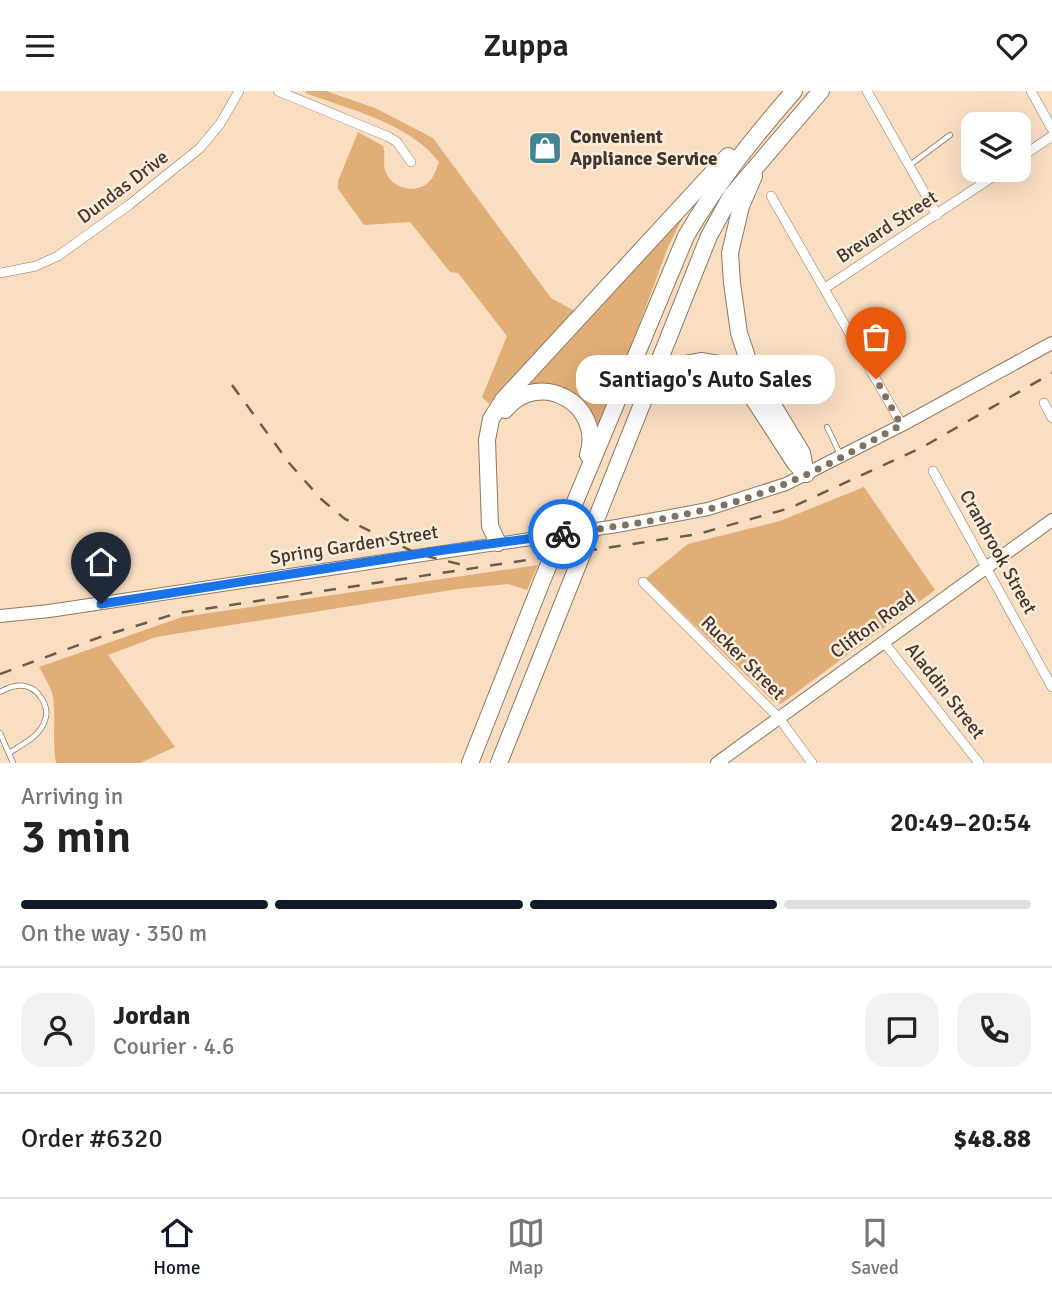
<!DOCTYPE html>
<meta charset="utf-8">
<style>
:root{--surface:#fff;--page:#f2f2f2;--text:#222;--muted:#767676;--line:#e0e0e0;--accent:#111827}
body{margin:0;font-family:Signika,sans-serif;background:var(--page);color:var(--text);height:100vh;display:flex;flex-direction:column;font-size:26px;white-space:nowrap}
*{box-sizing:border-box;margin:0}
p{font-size:23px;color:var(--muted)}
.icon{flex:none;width:38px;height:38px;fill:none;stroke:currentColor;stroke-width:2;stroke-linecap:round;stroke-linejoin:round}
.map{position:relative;height:672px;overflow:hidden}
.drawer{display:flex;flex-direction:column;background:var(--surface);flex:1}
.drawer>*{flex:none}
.buttons{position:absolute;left:961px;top:21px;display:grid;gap:14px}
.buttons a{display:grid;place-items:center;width:70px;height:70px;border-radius:14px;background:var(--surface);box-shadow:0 7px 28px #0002;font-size:35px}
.pin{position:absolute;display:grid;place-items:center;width:60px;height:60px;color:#fff;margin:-72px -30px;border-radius:50% 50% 50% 0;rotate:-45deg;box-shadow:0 0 7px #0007}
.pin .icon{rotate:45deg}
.courier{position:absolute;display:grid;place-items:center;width:70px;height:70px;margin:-35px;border:5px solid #1a73e8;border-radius:50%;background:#fff;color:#222;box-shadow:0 2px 9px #0007}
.bubble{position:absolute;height:49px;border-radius:21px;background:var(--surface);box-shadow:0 7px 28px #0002;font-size:23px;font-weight:600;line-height:49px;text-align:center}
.overview em{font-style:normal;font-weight:600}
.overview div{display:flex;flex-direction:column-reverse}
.overview{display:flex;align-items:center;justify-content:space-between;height:119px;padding:0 21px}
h1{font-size:46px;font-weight:600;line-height:52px}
.bar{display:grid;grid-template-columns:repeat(4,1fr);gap:10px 7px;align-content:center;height:84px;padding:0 21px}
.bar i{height:9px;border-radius:5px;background:var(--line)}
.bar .active{background:var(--accent)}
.bar p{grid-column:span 4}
.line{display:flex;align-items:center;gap:18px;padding:0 21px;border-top:2px solid var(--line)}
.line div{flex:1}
.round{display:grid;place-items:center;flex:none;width:74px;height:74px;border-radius:21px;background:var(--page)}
header{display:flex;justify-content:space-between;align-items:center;height:91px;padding:0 21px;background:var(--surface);font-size:32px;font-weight:600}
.dock{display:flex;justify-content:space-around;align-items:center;height:98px;border-top:2px solid var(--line);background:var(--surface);font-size:19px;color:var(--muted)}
.dock a{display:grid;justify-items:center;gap:4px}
.dock .active{color:var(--accent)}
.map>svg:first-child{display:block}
</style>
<header><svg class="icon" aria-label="menu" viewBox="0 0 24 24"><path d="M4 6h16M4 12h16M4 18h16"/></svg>Zuppa<svg class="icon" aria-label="heart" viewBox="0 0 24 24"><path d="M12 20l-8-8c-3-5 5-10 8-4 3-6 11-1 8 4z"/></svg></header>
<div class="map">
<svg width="1052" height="672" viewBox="0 0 1052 672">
<rect width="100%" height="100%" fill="#f9dec2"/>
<g fill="#e1ae77">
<path d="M307 0H326L375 17 433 47 551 207 575 220 489 313 482 306 507 245 458 182 450 181 410 131 364 134 338 98V90L358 41 383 55C386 64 382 73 386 82 394 100 421 104 432 87 435 83 437 76 439 71 411 33 349 18 305 2Z"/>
<path d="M684 124 668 156 596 351 585 315 520 302Z"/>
<path d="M864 396 935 499 781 613 774 611 646 487 688 453 780 430Z"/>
<path d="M538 474 527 499 508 493 458 498 156 546 108 564 175 656 140 672H56C52 649 56 629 53 606 51 596 44 585 39 576L182 526Z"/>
</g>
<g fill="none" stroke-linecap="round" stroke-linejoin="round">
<g stroke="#90775e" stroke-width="6">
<g id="lane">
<path d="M910 74 950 44"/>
<path d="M827 336 841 365"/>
<path d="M0 601C16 592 32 591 42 608 46 615 48 622 45 629 41 645 21 654 9 662"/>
<path d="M0 642 13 672"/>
</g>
</g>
<g stroke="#90775e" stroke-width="10">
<g id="street">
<path d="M278 0 389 46 397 51 411 71"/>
<path d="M867 0 937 124"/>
<path d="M1031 0 1052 38"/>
<path d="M1018 68 1052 45"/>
<path d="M771 105 902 334"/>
<path d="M0 182 36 175 58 165 129 114 200 57 220 33 239 0"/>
<path d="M825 197 1003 79"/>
<path d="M1044 312 1052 327"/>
<path d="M933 380 1052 596"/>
<path d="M643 491 779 627 812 672"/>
<path d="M883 550 979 672"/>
</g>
</g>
<g stroke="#90775e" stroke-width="14">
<g id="secondary">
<path d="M617 435 708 418 786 393 902 334 1052 252"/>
<path d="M0 525 49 520 537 447"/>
<path d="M717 672 1052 429"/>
</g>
</g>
<g stroke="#90775e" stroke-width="18">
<g id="highway">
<path d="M754 85 741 115 730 162 732 192 739 242 751 278 802 362 806 383"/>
<path d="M650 302 661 288 679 274 701 270 719 273 736 281 795 372 806 383"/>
<path d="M505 319C539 277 604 313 588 364"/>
<path d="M498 452 490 435 487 349 491 328 503 309 728 65"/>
<path d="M470 672 542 490 686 145C717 92 754 46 794 0"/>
<path d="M499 672 709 145 731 105 821 0"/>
</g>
</g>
<use href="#lane" stroke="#fff" stroke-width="4.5"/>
<use href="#street" stroke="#fff" stroke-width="9"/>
<use href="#secondary" stroke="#fff" stroke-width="12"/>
<use href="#highway" stroke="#fff" stroke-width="16"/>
<g stroke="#6b5c4d" stroke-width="2.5" stroke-dasharray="12 12" stroke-linecap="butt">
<path d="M232 294 290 373 321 408 345 428 418 463 467 475"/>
<path d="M0 583 103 545 178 522 698 443 790 417 921 357 1052 282"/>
</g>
<g stroke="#90775e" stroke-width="14" stroke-linecap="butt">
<path id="secondary-bridge" d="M537 447 617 435"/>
</g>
<use href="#secondary-bridge" stroke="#fff" stroke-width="12"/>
</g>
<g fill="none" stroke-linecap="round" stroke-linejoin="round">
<path stroke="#817160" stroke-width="7" stroke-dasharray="0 12.6" d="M563 443C639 432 716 423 787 392 826 376 864 354 901 334L876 288"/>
<path stroke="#1a73e8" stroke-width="9" d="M101 513 437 460 563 443"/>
</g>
<defs>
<g id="shop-square" transform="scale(1.75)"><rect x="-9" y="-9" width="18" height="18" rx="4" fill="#408591" stroke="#feeddc"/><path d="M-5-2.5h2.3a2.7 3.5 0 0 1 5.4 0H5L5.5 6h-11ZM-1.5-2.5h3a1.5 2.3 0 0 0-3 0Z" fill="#fff"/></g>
</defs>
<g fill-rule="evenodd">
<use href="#shop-square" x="545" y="57"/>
</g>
<g text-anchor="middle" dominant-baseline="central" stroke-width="5" stroke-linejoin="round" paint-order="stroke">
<g font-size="19" font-weight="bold" fill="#41362b" stroke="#feeddc" text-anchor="start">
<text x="570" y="46">Convenient<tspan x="570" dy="22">Appliance Service</tspan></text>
</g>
<g font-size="19" fill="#41362b" stroke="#feeddc">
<text transform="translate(123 96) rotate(-37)">Dundas Drive</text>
<text transform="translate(887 136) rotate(-33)">Brevard Street</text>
<text transform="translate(354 454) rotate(-9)">Spring Garden Street</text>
<text transform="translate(998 461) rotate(61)">Cranbrook Street</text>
<text transform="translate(873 534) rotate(-36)">Clifton Road</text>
<text transform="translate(743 567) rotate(45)">Rucker Street</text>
<text transform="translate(945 600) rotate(52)">Aladdin Street</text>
</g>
</g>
</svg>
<div class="buttons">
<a><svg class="icon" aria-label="layers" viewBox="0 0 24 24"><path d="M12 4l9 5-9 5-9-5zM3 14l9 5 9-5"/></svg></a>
</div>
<div class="pin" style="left:876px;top:288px;background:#ea580c"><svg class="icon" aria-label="bag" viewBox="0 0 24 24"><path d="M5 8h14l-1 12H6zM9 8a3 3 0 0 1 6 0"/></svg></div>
<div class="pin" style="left:101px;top:513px;background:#1f2937"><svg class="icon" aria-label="home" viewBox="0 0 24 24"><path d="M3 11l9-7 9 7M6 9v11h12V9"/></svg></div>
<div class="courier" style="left:563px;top:443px"><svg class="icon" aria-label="bike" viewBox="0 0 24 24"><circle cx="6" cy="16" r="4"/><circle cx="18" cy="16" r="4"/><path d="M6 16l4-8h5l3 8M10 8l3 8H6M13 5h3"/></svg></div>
<div class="bubble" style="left:576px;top:264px;width:259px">Santiago's Auto Sales</div>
</div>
<section class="drawer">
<div class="overview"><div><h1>3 min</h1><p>Arriving in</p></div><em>20:49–20:54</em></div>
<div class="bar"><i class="active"></i><i class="active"></i><i class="active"></i><i></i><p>On the way · 350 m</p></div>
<div class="line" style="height:126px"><a class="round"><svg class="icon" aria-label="person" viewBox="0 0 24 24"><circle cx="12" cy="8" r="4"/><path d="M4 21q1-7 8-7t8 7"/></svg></a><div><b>Jordan</b><p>Courier · 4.6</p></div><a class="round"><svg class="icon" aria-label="chat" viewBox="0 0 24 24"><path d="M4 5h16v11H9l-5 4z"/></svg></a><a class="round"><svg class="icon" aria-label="phone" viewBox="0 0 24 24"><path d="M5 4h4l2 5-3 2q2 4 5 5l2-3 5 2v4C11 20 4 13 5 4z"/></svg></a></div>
<div class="line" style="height:91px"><div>Order #6320</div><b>$48.88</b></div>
</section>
<nav class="dock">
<a class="active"><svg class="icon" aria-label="home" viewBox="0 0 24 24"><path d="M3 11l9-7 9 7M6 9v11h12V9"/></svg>Home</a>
<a><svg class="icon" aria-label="map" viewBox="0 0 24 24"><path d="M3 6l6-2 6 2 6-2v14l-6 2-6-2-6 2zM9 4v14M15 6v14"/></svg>Map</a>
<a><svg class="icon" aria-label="saved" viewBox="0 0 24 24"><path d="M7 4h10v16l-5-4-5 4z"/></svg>Saved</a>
</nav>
